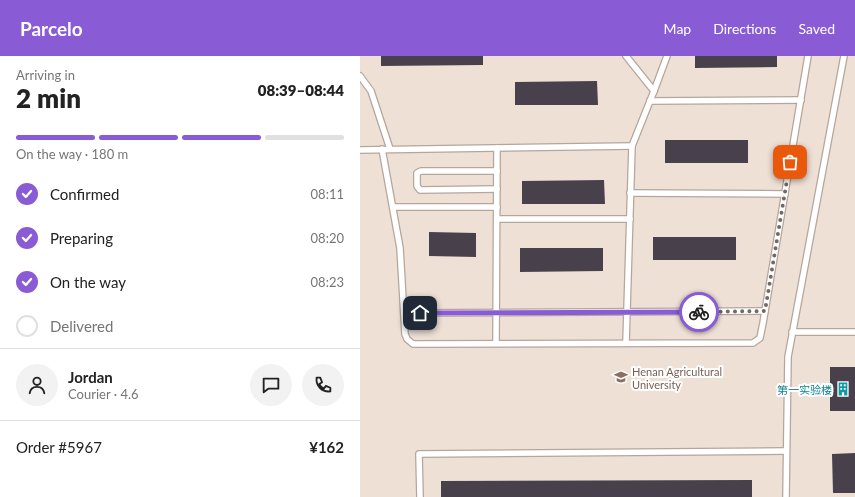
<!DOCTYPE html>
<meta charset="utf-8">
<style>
:root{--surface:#fff;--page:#f2f2f2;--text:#222;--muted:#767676;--line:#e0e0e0;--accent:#895cd6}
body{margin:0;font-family:Lato,"Noto Sans SC",sans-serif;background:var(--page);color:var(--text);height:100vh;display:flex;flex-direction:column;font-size:15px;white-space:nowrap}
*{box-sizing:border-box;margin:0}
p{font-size:13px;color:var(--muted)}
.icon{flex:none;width:22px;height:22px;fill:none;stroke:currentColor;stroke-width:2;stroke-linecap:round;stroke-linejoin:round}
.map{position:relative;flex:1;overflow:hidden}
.panel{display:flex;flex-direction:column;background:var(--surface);width:360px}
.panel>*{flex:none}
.pin{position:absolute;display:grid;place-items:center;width:34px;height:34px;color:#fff;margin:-17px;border-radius:8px;box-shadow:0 2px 6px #0006}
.courier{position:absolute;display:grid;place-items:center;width:40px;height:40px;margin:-20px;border:3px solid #895cd6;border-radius:50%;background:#fff;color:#222;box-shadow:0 1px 5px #0007}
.head em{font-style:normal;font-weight:800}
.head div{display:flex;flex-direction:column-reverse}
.head{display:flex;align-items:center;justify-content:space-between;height:68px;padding:0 16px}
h1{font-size:26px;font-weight:800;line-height:30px}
.bar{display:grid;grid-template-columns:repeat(4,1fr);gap:6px 4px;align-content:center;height:48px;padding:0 16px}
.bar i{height:5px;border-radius:3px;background:var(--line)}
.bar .active{background:var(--accent)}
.bar p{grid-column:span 4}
.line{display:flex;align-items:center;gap:10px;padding:0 16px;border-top:1px solid var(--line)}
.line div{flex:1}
.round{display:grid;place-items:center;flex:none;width:42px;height:42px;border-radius:21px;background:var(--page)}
ol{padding:0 16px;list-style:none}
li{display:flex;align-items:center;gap:12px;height:44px}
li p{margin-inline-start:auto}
li .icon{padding:4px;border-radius:50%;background:var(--accent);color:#fff;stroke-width:4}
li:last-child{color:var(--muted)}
li i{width:22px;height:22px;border:2px solid var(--line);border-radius:50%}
header{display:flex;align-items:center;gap:24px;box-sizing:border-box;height:56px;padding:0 20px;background:var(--accent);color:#fff}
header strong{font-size:19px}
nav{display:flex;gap:22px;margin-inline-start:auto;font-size:14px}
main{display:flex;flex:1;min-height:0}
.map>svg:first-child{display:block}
</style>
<header>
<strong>Parcelo</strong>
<nav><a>Map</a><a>Directions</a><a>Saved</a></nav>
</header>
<main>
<section class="panel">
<div class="head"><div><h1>2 min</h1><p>Arriving in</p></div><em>08:39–08:44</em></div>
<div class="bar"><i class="active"></i><i class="active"></i><i class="active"></i><i></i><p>On the way · 180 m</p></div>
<ol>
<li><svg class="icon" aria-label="check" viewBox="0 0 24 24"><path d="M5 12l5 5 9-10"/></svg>Confirmed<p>08:11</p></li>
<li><svg class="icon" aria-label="check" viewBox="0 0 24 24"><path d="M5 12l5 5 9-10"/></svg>Preparing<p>08:20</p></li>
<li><svg class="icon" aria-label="check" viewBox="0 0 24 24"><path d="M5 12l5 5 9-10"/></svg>On the way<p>08:23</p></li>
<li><i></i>Delivered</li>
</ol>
<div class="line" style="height:72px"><a class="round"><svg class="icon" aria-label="person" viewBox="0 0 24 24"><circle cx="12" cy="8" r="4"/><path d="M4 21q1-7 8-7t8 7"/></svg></a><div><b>Jordan</b><p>Courier · 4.6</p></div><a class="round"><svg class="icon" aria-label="chat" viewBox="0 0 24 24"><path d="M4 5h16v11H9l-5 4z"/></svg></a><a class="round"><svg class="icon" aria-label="phone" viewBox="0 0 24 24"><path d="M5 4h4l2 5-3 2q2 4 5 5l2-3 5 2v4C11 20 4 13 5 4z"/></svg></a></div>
<div class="line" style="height:52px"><div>Order #5967</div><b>¥162</b></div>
</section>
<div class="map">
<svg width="495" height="441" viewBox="0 0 495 441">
<rect width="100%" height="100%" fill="#efe0d6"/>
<g fill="#48414c">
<path d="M21 0H123V9L21 10Z"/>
<path d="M335 0H417V11L335 12Z"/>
<path d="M237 25 238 49H155V26Z"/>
<rect x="305" y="84" width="83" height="23"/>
<path d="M244 124 245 148H162V125Z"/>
<path d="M69 176 116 177V201L69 200Z"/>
<rect x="293" y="181" width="83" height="23"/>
<path d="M160 192H243V215L160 216Z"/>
<rect x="470" y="311" width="25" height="44"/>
<path d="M495 397V437H473L472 398Z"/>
<path d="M392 424V441H81V425Z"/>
</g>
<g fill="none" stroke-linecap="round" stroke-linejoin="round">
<g stroke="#b4a69d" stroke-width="8">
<g id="lane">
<path d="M266 0 294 35"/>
<path d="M0 20 11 35 30 93"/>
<path d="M290 45 441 44"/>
<path d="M22 93 40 192 45 278 47 283 53 288 393 287 400 282 403 267 448 0"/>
<path d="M0 94 272 90"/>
<path d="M137 133 60 134 57 130V117L61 115H137"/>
<path d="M270 137 425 138"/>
<path d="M33 151H137"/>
<path d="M137 163H270"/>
<path d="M45 257 405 255"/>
<path d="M432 276H495"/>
<path d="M136 287 137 92"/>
<path d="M266 287 272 90 294 35 307 0"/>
<path d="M60 441 59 398 426 395"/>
<path d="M426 441 428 301 484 0"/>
</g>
</g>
<use href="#lane" stroke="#fff" stroke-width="5.5"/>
</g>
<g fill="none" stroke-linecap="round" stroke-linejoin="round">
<path stroke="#726a64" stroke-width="4" stroke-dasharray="0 7.2" d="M339 256 405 255 430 106"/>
<path stroke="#895cd6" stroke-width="5" d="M60 257 339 256"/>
</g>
<defs>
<g id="university-bare" transform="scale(1.08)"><path d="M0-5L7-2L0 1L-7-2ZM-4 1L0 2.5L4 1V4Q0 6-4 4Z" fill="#8d6e63" stroke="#fff" stroke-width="2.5" paint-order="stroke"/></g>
<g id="building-bare" transform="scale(1.08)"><path d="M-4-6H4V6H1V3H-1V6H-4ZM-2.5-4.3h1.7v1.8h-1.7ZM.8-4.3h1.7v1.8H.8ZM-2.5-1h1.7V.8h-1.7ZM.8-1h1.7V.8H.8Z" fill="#0f9aa8" stroke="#fff" stroke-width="2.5" paint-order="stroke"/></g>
</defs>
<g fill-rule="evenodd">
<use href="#university-bare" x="261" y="321"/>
<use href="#building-bare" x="483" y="333"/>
</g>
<g text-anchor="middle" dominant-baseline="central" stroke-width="4" stroke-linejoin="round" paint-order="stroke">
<g font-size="11" fill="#785e54" stroke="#fff" text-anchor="start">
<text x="272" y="315">Henan Agricultural<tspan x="272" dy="13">University</tspan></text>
</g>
<g font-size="11" fill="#0d838f" stroke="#fff" text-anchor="end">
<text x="472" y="333">第一实验楼</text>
</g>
</g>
</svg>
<div class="pin" style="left:430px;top:106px;background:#ea580c"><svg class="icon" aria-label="bag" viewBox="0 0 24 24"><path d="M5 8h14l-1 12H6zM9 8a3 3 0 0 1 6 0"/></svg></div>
<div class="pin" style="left:60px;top:257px;background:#1f2937"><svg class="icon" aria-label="home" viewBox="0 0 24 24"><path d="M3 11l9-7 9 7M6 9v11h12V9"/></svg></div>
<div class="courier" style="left:339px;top:256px"><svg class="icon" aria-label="bike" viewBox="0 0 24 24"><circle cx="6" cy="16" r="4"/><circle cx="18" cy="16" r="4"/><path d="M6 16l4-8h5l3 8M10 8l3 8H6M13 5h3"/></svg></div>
</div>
</main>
